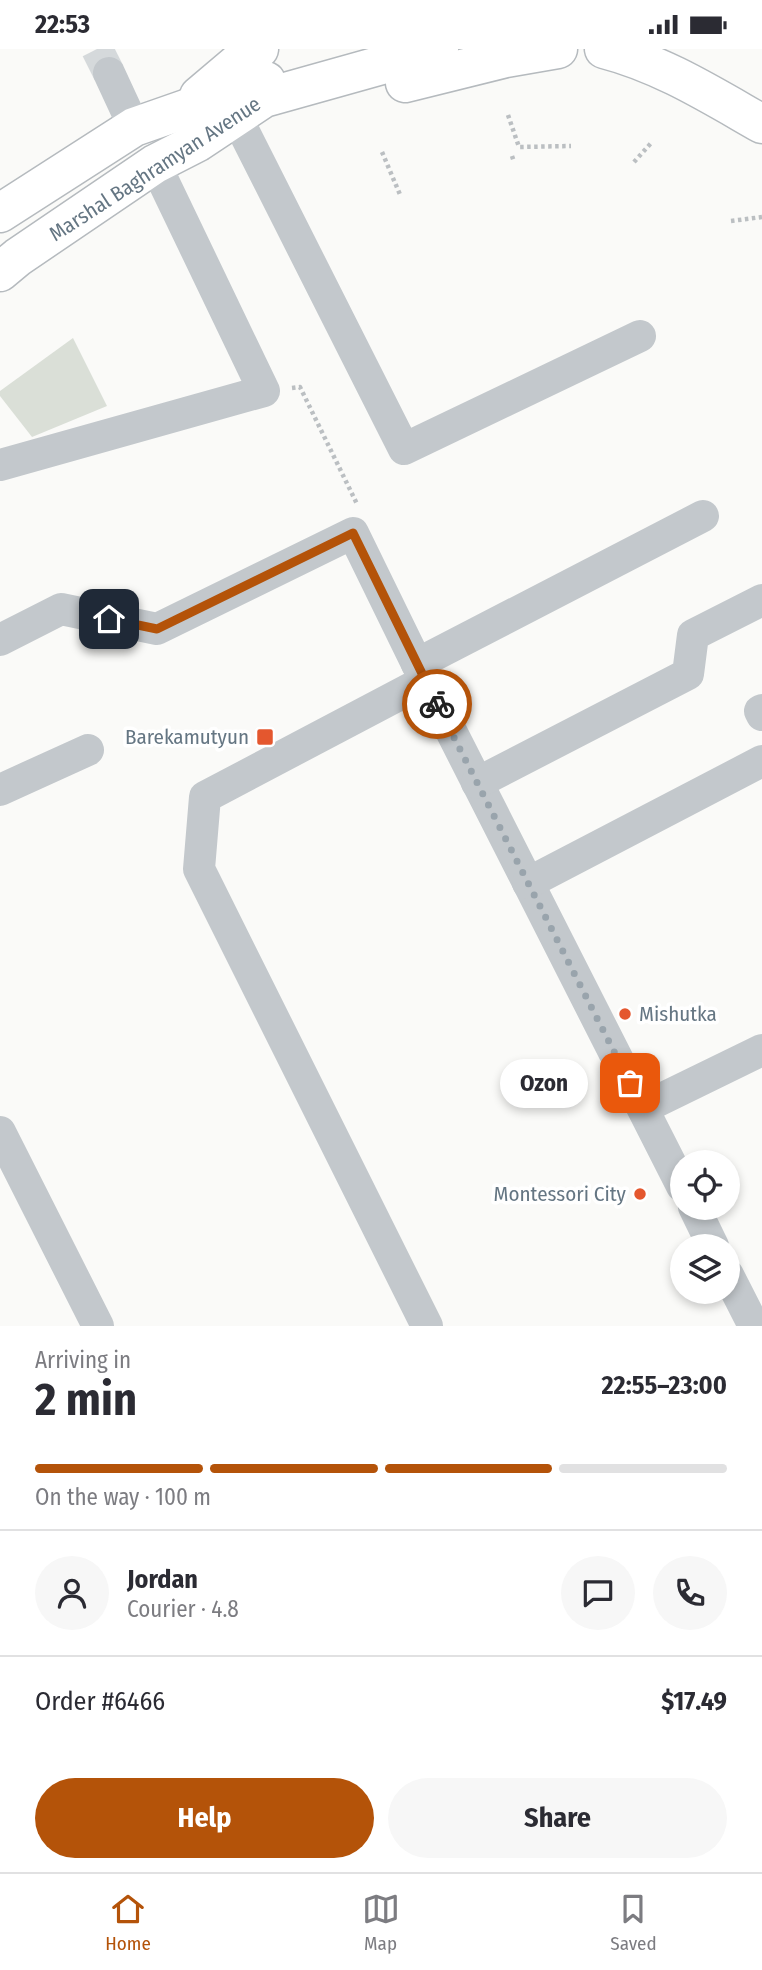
<!DOCTYPE html>
<meta charset="utf-8">
<style>
:root{--surface:#fff;--page:#f7f7f7;--text:#2b2b33;--muted:#7c7c81;--line:#e1e1e2;--accent:#b45309}
body{margin:0;font-family:"Fira Sans Condensed",sans-serif;background:var(--page);color:var(--text);height:100vh;display:flex;flex-direction:column;font-size:26px;white-space:nowrap}
*{box-sizing:border-box;margin:0}
p{font-size:23px;color:var(--muted)}
.icon{flex:none;width:38px;height:38px;fill:none;stroke:currentColor;stroke-width:2;stroke-linecap:round;stroke-linejoin:round}
.map{position:relative;height:1277px;overflow:hidden}
.drawer{display:flex;flex-direction:column;background:var(--surface);flex:1}
.drawer>*{flex:none}
.buttons{position:absolute;left:670px;top:1101px;display:grid;gap:14px}
.buttons a{display:grid;place-items:center;width:70px;height:70px;border-radius:50%;background:var(--surface);box-shadow:0 4px 10px #0003;font-size:35px}
.pin{position:absolute;display:grid;place-items:center;width:60px;height:60px;color:#fff;margin:-30px;border-radius:14px;box-shadow:0 4px 10px #0006}
.courier{position:absolute;display:grid;place-items:center;width:70px;height:70px;margin:-35px;border:5px solid #b45309;border-radius:50%;background:#fff;color:#222;box-shadow:0 2px 9px #0007}
.bubble{position:absolute;height:49px;border-radius:24px;background:var(--surface);box-shadow:0 4px 10px #0003;font-size:23px;font-weight:700;line-height:49px;text-align:center}
.head em{font-style:normal;font-weight:700}
.head div{display:flex;flex-direction:column-reverse}
.head{display:flex;align-items:center;justify-content:space-between;height:119px;padding:0 35px}
h1{font-size:46px;font-weight:700;line-height:52px}
.bar{display:grid;grid-template-columns:repeat(4,1fr);gap:10px 7px;align-content:center;height:84px;padding:0 35px}
.bar i{height:9px;border-radius:5px;background:var(--line)}
.bar .selected{background:var(--accent)}
.bar p{grid-column:span 4}
.line{display:flex;align-items:center;gap:18px;padding:0 35px;border-top:2px solid var(--line)}
.line div{flex:1}
.round{display:grid;place-items:center;flex:none;width:74px;height:74px;border-radius:37px;background:var(--page)}
.cta{display:flex;gap:14px;margin-top:auto;padding:14px 35px}
.cta a{flex:1;height:80px;border-radius:42px;background:var(--accent);color:#fff;font-size:28px;font-weight:700;line-height:80px;text-align:center}
.cta a+a{background:var(--page);color:var(--text)}
.status{display:flex;justify-content:space-between;align-items:center;height:49px;padding:0 35px;background:var(--surface);direction:ltr}
.status svg{height:19px;fill:currentColor}
.menu{display:flex;justify-content:space-around;align-items:center;height:98px;border-top:2px solid var(--line);background:var(--surface);font-size:19px;color:var(--muted)}
.menu a{display:grid;justify-items:center;gap:4px}
.menu .selected{color:var(--accent)}
.map>svg:first-child{display:block}
</style>
<div class="status"><b>22:53</b><svg viewBox="0 0 49 12"><path d="M0 12V9h3v3zM5 12V6h3v6zM10 12V3h3v9zM15 12V0h3v12zM26 1h20v11H26zM47 4h2v5h-2z"/></svg></div>
<div class="map">
<svg width="762" height="1277" viewBox="0 0 762 1277">
<rect width="100%" height="100%" fill="#fafaf8"/>
<path fill="#dadfd7" d="M73 289 107 357 32 388 0 347V342Z"/>
<g fill="none" stroke-linecap="round" stroke-linejoin="round">
<path stroke="#d5d9db" stroke-width="32" stroke-dasharray="32 16" stroke-linecap="butt" d="M97 0 109 24"/>
<g stroke="#b5babe" stroke-width="41">
<g id="major">
<path d="M604 0C662 15 711 46 762 75"/>
<path d="M405 34 506 9 558 0"/>
<path d="M199 47 252 2 259 0"/>
<path d="M0 164 134 78 266 32"/>
<path d="M0 223 18 208 155 115 198 93 264 49 439 0"/>
</g>
</g>
<g stroke="#bbbfc2" stroke-width="4.5" stroke-dasharray="3.5 3.5" stroke-linecap="butt">
<path d="M508 66 519 98 571 97"/>
<path d="M382 103 401 148"/>
<path d="M512 107 514 113"/>
<path d="M634 113 652 93"/>
<path d="M731 172 762 168"/>
<path d="M292 339 300 338 357 455"/>
</g>
<g stroke="#c3c8cc" stroke-width="32">
<path d="M109 24 134 78"/>
<path d="M245 85 404 400 640 287"/>
<path d="M0 416 264 342 155 115"/>
<path d="M0 591 61 560 157 580 353 484 417 615 682 1137"/>
<path d="M417 615 703 467"/>
<path d="M425 632 205 748 199 820 427 1277"/>
<path d="M762 661 760 662 762 666"/>
<path d="M477 734 688 625 693 586 762 551"/>
<path d="M0 741 88 701"/>
<path d="M528 834 762 712"/>
<path d="M643 1059 762 1001"/>
<path d="M0 1083 98 1277"/>
<path d="M694 1158 713 1197"/>
<path d="M728 1226 754 1277"/>
</g>
<use href="#major" stroke="#fff" stroke-width="38"/>
</g>
<g fill="none" stroke-linecap="round" stroke-linejoin="round">
<path stroke="#99a4ac" stroke-width="7" stroke-dasharray="0 12.6" d="M437 655 630 1034"/>
<path stroke="#b45309" stroke-width="9" d="M109 570 157 580 353 484 437 655"/>
</g>
<g fill="#e4572e" stroke="#fff" stroke-width="2.5">
<rect x="256" y="679" width="18" height="18" rx="3.5"/>
<circle cx="625" cy="965" r="7"/>
<circle cx="640" cy="1145" r="7"/>
</g>
<g text-anchor="middle" dominant-baseline="central" stroke-width="7" stroke-linejoin="round" paint-order="stroke">
<g font-size="21" fill="#657683" stroke="#fff">
<text transform="translate(155 120) rotate(-33)">Marshal Baghramyan Avenue</text>
</g>
<g font-size="21" fill="#657683" stroke="#fff" text-anchor="end">
<text x="249" y="688">Barekamutyun</text>
<text x="639" y="965" text-anchor="start">Mishutka</text>
<text x="626" y="1145">Montessori City</text>
</g>
</g>
</svg>
<div class="buttons">
<a><svg class="icon" aria-label="locate" viewBox="0 0 24 24"><circle cx="12" cy="12" r="6"/><path d="M12 2v4M12 18v4M2 12h4M18 12h4"/></svg></a>
<a><svg class="icon" aria-label="layers" viewBox="0 0 24 24"><path d="M12 4l9 5-9 5-9-5zM3 14l9 5 9-5"/></svg></a>
</div>
<div class="pin" style="left:630px;top:1034px;background:#ea580c"><svg class="icon" aria-label="bag" viewBox="0 0 24 24"><path d="M5 8h14l-1 12H6zM9 8a3 3 0 0 1 6 0"/></svg></div>
<div class="pin" style="left:109px;top:570px;background:#1f2937"><svg class="icon" aria-label="home" viewBox="0 0 24 24"><path d="M3 11l9-7 9 7M6 9v11h12V9"/></svg></div>
<div class="courier" style="left:437px;top:655px"><svg class="icon" aria-label="bike" viewBox="0 0 24 24"><circle cx="6" cy="16" r="4"/><circle cx="18" cy="16" r="4"/><path d="M6 16l4-8h5l3 8M10 8l3 8H6M13 5h3"/></svg></div>
<div class="bubble" style="left:500px;top:1010px;width:88px">Ozon</div>
</div>
<section class="drawer">
<div class="head"><div><h1>2 min</h1><p>Arriving in</p></div><em>22:55–23:00</em></div>
<div class="bar"><i class="selected"></i><i class="selected"></i><i class="selected"></i><i></i><p>On the way · 100 m</p></div>
<div class="line" style="height:126px"><a class="round"><svg class="icon" aria-label="person" viewBox="0 0 24 24"><circle cx="12" cy="8" r="4"/><path d="M4 21q1-7 8-7t8 7"/></svg></a><div><b>Jordan</b><p>Courier · 4.8</p></div><a class="round"><svg class="icon" aria-label="chat" viewBox="0 0 24 24"><path d="M4 5h16v11H9l-5 4z"/></svg></a><a class="round"><svg class="icon" aria-label="phone" viewBox="0 0 24 24"><path d="M5 4h4l2 5-3 2q2 4 5 5l2-3 5 2v4C11 20 4 13 5 4z"/></svg></a></div>
<div class="line" style="height:91px"><div>Order #6466</div><b>$17.49</b></div>
<div class="cta"><a>Help</a><a>Share</a></div>
</section>
<nav class="menu">
<a class="selected"><svg class="icon" aria-label="home" viewBox="0 0 24 24"><path d="M3 11l9-7 9 7M6 9v11h12V9"/></svg>Home</a>
<a><svg class="icon" aria-label="map" viewBox="0 0 24 24"><path d="M3 6l6-2 6 2 6-2v14l-6 2-6-2-6 2zM9 4v14M15 6v14"/></svg>Map</a>
<a><svg class="icon" aria-label="saved" viewBox="0 0 24 24"><path d="M7 4h10v16l-5-4-5 4z"/></svg>Saved</a>
</nav>
